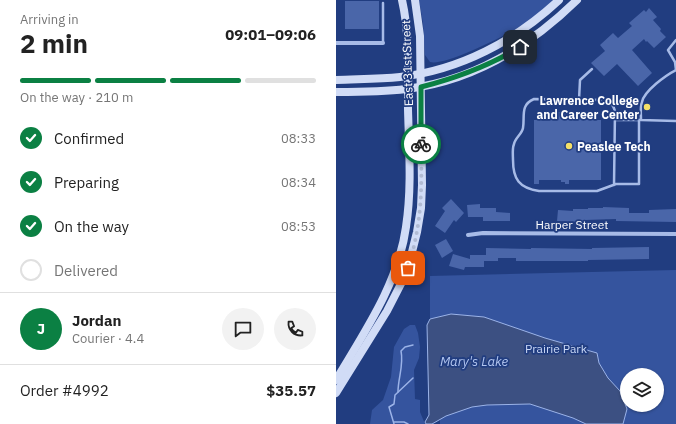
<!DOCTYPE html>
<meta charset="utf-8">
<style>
:root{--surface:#fff;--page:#f2f2f2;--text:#222;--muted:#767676;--line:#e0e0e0;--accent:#0b8043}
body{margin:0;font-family:"IBM Plex Sans",sans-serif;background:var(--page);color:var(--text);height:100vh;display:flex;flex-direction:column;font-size:15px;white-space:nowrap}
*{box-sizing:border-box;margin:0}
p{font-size:13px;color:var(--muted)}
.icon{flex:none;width:22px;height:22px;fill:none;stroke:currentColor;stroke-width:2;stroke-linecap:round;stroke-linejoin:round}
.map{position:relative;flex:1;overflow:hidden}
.panel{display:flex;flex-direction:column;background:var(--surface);width:336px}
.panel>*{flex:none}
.controls{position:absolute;left:284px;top:368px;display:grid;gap:8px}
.controls a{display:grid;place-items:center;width:44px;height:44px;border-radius:50%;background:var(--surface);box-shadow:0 1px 3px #0004;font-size:20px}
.pin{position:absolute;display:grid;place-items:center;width:34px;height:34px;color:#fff;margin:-17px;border-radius:8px;box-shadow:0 2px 6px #0006}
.courier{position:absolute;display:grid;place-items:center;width:40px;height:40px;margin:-20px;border:3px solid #0b8043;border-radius:50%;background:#fff;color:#222;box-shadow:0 1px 5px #0007}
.head em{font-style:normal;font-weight:700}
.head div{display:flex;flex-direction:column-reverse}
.head{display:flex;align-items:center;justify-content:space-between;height:68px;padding:0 20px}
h1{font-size:26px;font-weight:700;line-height:30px}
.bar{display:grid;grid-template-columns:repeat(4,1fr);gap:6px 4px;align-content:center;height:48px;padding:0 20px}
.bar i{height:5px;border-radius:3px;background:var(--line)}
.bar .active{background:var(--accent)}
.bar p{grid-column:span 4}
.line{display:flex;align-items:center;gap:10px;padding:0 20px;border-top:1px solid var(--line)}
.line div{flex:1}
.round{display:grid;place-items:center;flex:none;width:42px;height:42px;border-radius:21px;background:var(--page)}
ol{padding:0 20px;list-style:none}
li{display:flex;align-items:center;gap:12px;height:44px}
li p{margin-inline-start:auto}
li .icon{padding:4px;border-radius:50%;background:var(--accent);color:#fff;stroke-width:4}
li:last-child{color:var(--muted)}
li i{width:22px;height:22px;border:2px solid var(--line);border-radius:50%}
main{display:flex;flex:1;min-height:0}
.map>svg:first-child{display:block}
</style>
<main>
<section class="panel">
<div class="head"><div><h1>2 min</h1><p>Arriving in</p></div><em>09:01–09:06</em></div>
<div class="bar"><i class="active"></i><i class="active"></i><i class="active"></i><i></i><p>On the way · 210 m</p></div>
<ol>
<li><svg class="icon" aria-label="check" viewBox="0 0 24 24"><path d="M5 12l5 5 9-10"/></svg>Confirmed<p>08:33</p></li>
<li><svg class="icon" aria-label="check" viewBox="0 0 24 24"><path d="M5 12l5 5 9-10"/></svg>Preparing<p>08:34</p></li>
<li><svg class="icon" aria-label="check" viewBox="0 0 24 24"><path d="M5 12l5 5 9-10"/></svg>On the way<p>08:53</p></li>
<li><i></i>Delivered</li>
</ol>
<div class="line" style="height:72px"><b class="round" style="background:var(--accent);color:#fff">J</b><div><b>Jordan</b><p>Courier · 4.4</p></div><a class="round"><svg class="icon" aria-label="chat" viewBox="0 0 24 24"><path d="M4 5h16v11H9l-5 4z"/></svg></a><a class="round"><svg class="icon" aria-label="phone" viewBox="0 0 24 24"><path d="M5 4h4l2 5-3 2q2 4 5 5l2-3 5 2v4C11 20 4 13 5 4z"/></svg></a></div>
<div class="line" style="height:52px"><div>Order #4992</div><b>$35.57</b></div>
</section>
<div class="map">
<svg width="340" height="424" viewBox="0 0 340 424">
<rect width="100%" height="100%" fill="#213d80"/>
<g fill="#35549e" fill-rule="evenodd">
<path d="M83 0H218C209 7 201 15 192 22 177 32 109 67 94 62L89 55 87 23Z"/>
<path d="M340 270V424H104V318H94V276ZM291 375H321V405H291Z"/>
<path d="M74 325H79L82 333 84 347 83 358 78 370 79 399 84 400V412L89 424H34L36 410 47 400 55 377 58 347 68 329Z"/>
</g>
<path fill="#3c5082" stroke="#9bb3e8" d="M115 314 148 317 209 338 261 353 263 363 272 378 284 391 291 409 287 424H250L237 418 194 404 151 405 136 407 110 416 96 424H90L89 422 93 415 91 325 94 319Z"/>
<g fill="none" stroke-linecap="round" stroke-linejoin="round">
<g stroke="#9bb3e8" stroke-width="1.5">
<path d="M62 392C62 378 68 365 65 351L69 347 77 345"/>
<path d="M58 422H68L72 424"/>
<path d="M58 424 53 407 58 404 59 395 77 378"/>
</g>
</g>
<g fill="#4a66a9">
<rect x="9" y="1" width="34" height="28"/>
<path d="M313 8 321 17 317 20 325 29 324 31 330 37 318 48 311 41 310 42 308 39 296 50 316 73 302 86 281 64 268 76 255 63 269 51 264 45 277 33 282 38 296 26 293 23 308 10 310 12Z"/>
<path d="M207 112H257V120H265V143H268V149H265V180H233V184H229V182H225V180H203V184H198V120H207Z"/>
<path d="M115 199 128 213 120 222 118 220 109 233 99 226 109 211 106 208Z"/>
<path d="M144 204V208H160V212L174 213V221H147V217H132L131 205Z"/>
<path d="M267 207 293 208V213H313V210L340 209V222L280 221V219L249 220V222L221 221 222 210 237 211V209H252V208H267Z"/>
<path d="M110 239 117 251 106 258 99 245Z"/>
<path d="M313 247V259L252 260V261H180V258H162V261H148V267H129L128 270 113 266 117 254 134 259V255H150V248L195 249V248L256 249V248Z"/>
</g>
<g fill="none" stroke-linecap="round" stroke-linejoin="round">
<g stroke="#a7bbe7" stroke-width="2.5">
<path d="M47 43V3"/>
<path d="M340 70C330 75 308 91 306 102 304 107 305 114 305 120L340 121"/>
<path d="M340 70 339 62 332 50 340 40"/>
<path d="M243 100 244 80 256 69"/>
<path d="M279 120H304"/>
<path d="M278 185 279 111C277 104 274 101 267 100L198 99C184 105 189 116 187 128 186 134 179 138 178 144 176 149 177 155 177 160 177 179 183 188 203 191H261L280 184H303V120"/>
</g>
<g stroke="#a7bbe7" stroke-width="4">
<path d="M0 43H47"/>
<path d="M132 235 147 233 340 234"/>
</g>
<g stroke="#d1dcf6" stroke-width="8">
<path d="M0 80C21 79 43 79 64 77 124 70 179 41 223 0"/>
<path d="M0 92C24 92 47 92 70 89 136 81 194 46 241 0"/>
<path d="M0 380C29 331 62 284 70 227 76 188 73 148 72 109 72 73 74 35 66 0"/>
<path d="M0 393 51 311 68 278 75 256 81 232 85 208 86 185 84 36 79 0"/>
</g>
</g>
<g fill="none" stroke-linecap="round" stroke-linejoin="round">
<path stroke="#b1bbd3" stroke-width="4" stroke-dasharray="0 7.2" d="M72 268C86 223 86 190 85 144"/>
<path stroke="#0b8043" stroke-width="5" d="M85 144V87C120 78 153 66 184 47"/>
</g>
<g fill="#f4e068" stroke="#213d80" stroke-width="1.5">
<circle cx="311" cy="107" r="4"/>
<circle cx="233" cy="146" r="4"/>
</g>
<g text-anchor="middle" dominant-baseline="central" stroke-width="3.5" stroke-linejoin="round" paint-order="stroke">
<g font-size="12" fill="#fff" stroke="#213d80">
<text transform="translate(71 63) rotate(-92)">East 31st Street</text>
<text x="236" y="224">Harper Street</text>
</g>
<g font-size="12" font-weight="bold" fill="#fff" stroke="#213d80" text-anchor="end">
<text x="303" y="100">Lawrence College<tspan x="303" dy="14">and Career Center</tspan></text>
<text x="241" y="146" text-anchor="start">Peaslee Tech</text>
</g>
<g font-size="12" fill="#cad8f6" stroke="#213d80">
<text x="220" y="348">Prairie Park</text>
</g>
<g font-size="13" font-style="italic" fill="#b2c5ef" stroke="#213d80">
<text x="138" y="361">Mary's Lake</text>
</g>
</g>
</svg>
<div class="controls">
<a><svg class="icon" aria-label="layers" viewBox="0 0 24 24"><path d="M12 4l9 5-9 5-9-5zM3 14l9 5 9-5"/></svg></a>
</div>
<div class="pin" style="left:72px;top:268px;background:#ea580c"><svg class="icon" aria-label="bag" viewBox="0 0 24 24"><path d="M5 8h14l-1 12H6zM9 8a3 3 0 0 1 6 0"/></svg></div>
<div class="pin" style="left:184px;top:47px;background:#1f2937"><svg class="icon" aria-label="home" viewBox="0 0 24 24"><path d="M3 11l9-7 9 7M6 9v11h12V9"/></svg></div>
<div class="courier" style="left:85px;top:144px"><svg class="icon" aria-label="bike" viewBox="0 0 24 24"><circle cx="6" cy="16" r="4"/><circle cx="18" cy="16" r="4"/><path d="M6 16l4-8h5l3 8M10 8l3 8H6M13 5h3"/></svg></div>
</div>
</main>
